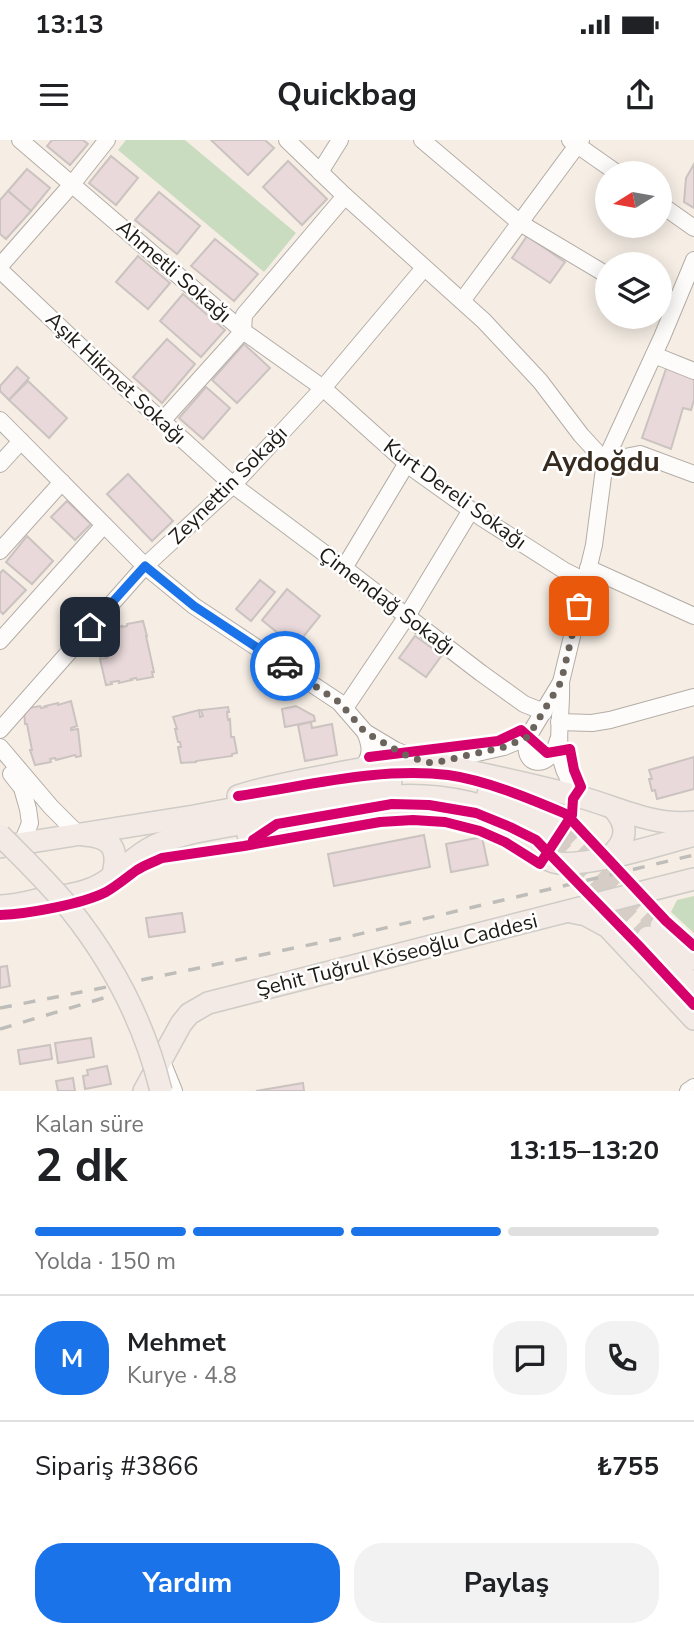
<!DOCTYPE html>
<html lang="tr">
<meta charset="utf-8">
<style>
:root{--surface:#fff;--page:#f2f2f2;--text:#202124;--muted:#757577;--line:#e0e0e0;--accent:#1a73e8}
body{margin:0;font-family:"Nunito Sans",sans-serif;background:var(--page);color:var(--text);height:100vh;display:flex;flex-direction:column;font-size:26px;white-space:nowrap}
*{box-sizing:border-box;margin:0}
p{font-size:23px;color:var(--muted)}
.icon{flex:none;width:38px;height:38px;fill:none;stroke:currentColor;stroke-width:2;stroke-linecap:round;stroke-linejoin:round}
.map{position:relative;height:951px;overflow:hidden}
.sheet{display:flex;flex-direction:column;background:var(--surface);flex:1}
.sheet>*{flex:none}
.needle{width:46px;rotate:259deg}
.buttons{position:absolute;left:595px;top:21px;display:grid;gap:14px}
.buttons a{display:grid;place-items:center;width:77px;height:77px;border-radius:50%;background:var(--surface);box-shadow:0 4px 18px #0003;font-size:35px}
.pin{position:absolute;display:grid;place-items:center;width:60px;height:60px;color:#fff;margin:-30px;border-radius:14px;box-shadow:0 4px 10px #0006}
.courier{position:absolute;display:grid;place-items:center;width:70px;height:70px;margin:-35px;border:5px solid #1a73e8;border-radius:50%;background:#fff;color:#222;box-shadow:0 2px 9px #0007}
.overview em{font-style:normal;font-weight:700}
.overview div{display:flex;flex-direction:column-reverse}
.overview{display:flex;align-items:center;justify-content:space-between;height:119px;padding:0 35px}
h1{font-size:46px;font-weight:700;line-height:52px}
.bar{display:grid;grid-template-columns:repeat(4,1fr);gap:10px 7px;align-content:center;height:84px;padding:0 35px}
.bar i{height:9px;border-radius:5px;background:var(--line)}
.bar .selected{background:var(--accent)}
.bar p{grid-column:span 4}
.line{display:flex;align-items:center;gap:18px;padding:0 35px;border-top:2px solid var(--line)}
.line div{flex:1}
.round{display:grid;place-items:center;flex:none;width:74px;height:74px;border-radius:28px;background:var(--page)}
.button{display:flex;gap:14px;margin-top:auto;padding:14px 35px}
.button a{flex:1;height:80px;border-radius:28px;background:var(--accent);color:#fff;font-size:28px;font-weight:700;line-height:80px;text-align:center}
.button a+a{background:var(--page);color:var(--text)}
.status{display:flex;justify-content:space-between;align-items:center;height:49px;padding:0 35px;background:var(--surface);direction:ltr}
.status svg{height:19px;fill:currentColor}
header{display:flex;justify-content:space-between;align-items:center;height:91px;padding:0 35px;background:var(--surface);font-size:32px;font-weight:700}
.map>svg:first-child{display:block}
</style>
<div class="status"><b>13:13</b><svg viewBox="0 0 49 12"><path d="M0 12V9h3v3zM5 12V6h3v6zM10 12V3h3v9zM15 12V0h3v12zM26 1h20v11H26zM47 4h2v5h-2z"/></svg></div>
<header><svg class="icon" aria-label="menu" viewBox="0 0 24 24"><path d="M4 6h16M4 12h16M4 18h16"/></svg>Quickbag<svg class="icon" aria-label="share" viewBox="0 0 24 24"><path d="M12 15V3M7 8l5-5 5 5M5 13v7h14v-7"/></svg></header>
<div class="map">
<svg width="694" height="951" viewBox="0 0 694 951">
<rect width="100%" height="100%" fill="#f6eee5"/>
<g fill="#c9dcc0">
<path d="M126 0H185L296 93 264 132 118 10Z"/>
<path d="M694 756V793L671 772 677 760Z"/>
</g>
<g fill="#e9d9da" stroke="#cbc3c0" stroke-width="2">
<path d="M52 0H83L88 4 70 25 47 6Z"/>
<path d="M211 0H265L274 8 248 35Z"/>
<path d="M111 16 138 38 116 65 89 43Z"/>
<path d="M288 21 327 59 302 85 263 47Z"/>
<path d="M694 24V68L684 62 686 38Z"/>
<path d="M27 29 50 48 31 71 8 51Z"/>
<path d="M8 51 31 71 6 99 0 94V60Z"/>
<path d="M159 52 200 86 177 114 135 80Z"/>
<path d="M527 96 565 122 550 143 512 118Z"/>
<path d="M215 99 258 134 234 161 191 126Z"/>
<path d="M138 116 170 143 148 169 116 142Z"/>
<path d="M183 154 225 190 201 217 160 181Z"/>
<path d="M167 199 195 224 162 263 133 237Z"/>
<path d="M244 204 270 228 237 263 212 240Z"/>
<path d="M667 226 694 236V260L691 270 683 268 671 309 642 298Z"/>
<path d="M17 227 29 238 9 260 0 251V246Z"/>
<path d="M28 241 67 278 49 298 9 260Z"/>
<path d="M206 247 230 268 203 299 179 278Z"/>
<path d="M128 334 173 381 152 401 107 354Z"/>
<path d="M67 361 91 384 75 400 51 377Z"/>
<path d="M27 396 53 421 32 444 6 422Z"/>
<path d="M3 430 26 450 3 474 0 471V433Z"/>
<path d="M260 440 275 452 251 481 236 469Z"/>
<path d="M287 449 320 476 295 507 262 480Z"/>
<path d="M143 481 147 496H146L154 532H152L153 537 137 540 136 538 131 539 132 540 119 543V541L111 542 112 544 106 545 100 519 107 518 106 515 100 517 97 490 102 489V491L122 486V487L127 486V484Z"/>
<path d="M415 496 442 515 426 537 399 518Z"/>
<path d="M71 561 77 586 71 588V590L78 589 81 616 76 617 75 615 56 620 55 618 50 619 51 622 35 625 30 610H32L27 584H25L24 569 40 566 41 568 46 567 45 566 58 563V565Z"/>
<path d="M296 566 314 576 315 581 285 587 282 569Z"/>
<path d="M228 567 229 572H227L228 580 230 579 231 597H234L237 613 232 614V616L196 621V622L181 623 178 607H181L180 602H178L175 589H177L173 577 199 570 200 577 203 576 201 570Z"/>
<path d="M311 582 312 588 332 584 337 615 305 621 298 585Z"/>
<path d="M694 617V649L657 659 655 650 652 651 649 639H652L649 630Z"/>
<path d="M424 695 430 727 334 746 328 714Z"/>
<path d="M482 697 488 725 451 732 446 704Z"/>
<path d="M182 773 185 792 149 797 146 778Z"/>
<path d="M7 826 10 846 0 848V827Z"/>
<path d="M91 898 94 917 58 923 55 903Z"/>
<path d="M50 905 52 919 20 924 18 910Z"/>
<path d="M107 926 111 944 85 949 83 936 88 935 87 930Z"/>
<path d="M73 938 75 951H58L56 941Z"/>
<path d="M303 943 304 951H256Z"/>
</g>
<g fill="none" stroke-linecap="round" stroke-linejoin="round">
<g stroke="#d6cec6" stroke-width="21" stroke-dasharray="21 10" stroke-linecap="butt">
<path d="M559 686 661 786"/>
<path d="M549 698 648 797"/>
</g>
<g stroke="#b3ada6" stroke-width="18">
<g id="minor">
<path d="M20 0 243 191 323 248 412 328 482 378 565 431 585 441"/>
<path d="M287 0 345 56 484 181 540 241 581 295 605 321 640 314 694 334"/>
<path d="M422 0 520 83 607 135"/>
<path d="M570 0 617 33"/>
<path d="M320 32 340 0"/>
<path d="M660 64 694 88"/>
<path d="M0 126 73 43 107 0"/>
<path d="M0 130 98 223 233 345 344 428 481 533 524 564 544 572"/>
<path d="M462 161 581 0"/>
<path d="M654 215 694 231"/>
<path d="M0 280 145 426 194 466 339 562 365 592 395 610 419 620"/>
<path d="M162 281 243 191 244 175 345 56"/>
<path d="M0 324 21 301"/>
<path d="M0 411 62 342"/>
<path d="M344 428 407 323"/>
<path d="M588 428 694 476"/>
<path d="M0 501 104 385"/>
<path d="M345 568 407 476 471 370"/>
<path d="M559 582 592 583 610 580 694 557"/>
<path d="M0 590 145 426 233 345 323 248 424 128"/>
<path d="M528 597C519 627 550 632 558 600"/>
<path d="M0 607 51 667 78 694"/>
<path d="M437 622 504 607 528 597 561 542"/>
<path d="M362 628C372 616 371 606 365 592"/>
<path d="M11 634 22 648 28 669 30 683 22 703"/>
<path d="M582 657C547 621 563 586 561 542L594 405 605 321 662 197 694 120"/>
<path d="M161 919 174 951"/>
<path d="M688 951 694 947"/>
</g>
</g>
<g stroke="#cfcbc6" stroke-width="24">
<g id="major">
<path d="M488 654 521 665 559 686"/>
<path d="M238 656C268 646 298 641 329 635 363 628 399 621 434 623 482 634 531 644 580 657 617 667 654 687 694 682"/>
<path d="M84 695C113 697 120 710 112 738"/>
<path d="M248 695 263 694C316 685 378 668 431 673 456 676 481 682 503 693 520 702 536 716 554 722 580 730 665 703 694 695"/>
<path d="M0 707 194 676 361 645 391 642"/>
<path d="M609 717C627 702 629 686 614 669"/>
<path d="M0 766C12 766 25 763 37 760 58 756 84 755 103 743 121 732 135 715 154 706 187 690 227 687 262 680 302 672 342 661 382 657 439 651 502 664 549 698"/>
<path d="M571 772 586 775 608 787 694 879"/>
<path d="M661 786 694 819"/>
<path d="M648 797 694 846"/>
<path d="M144 951 181 884 189 874 208 863 694 739"/>
</g>
</g>
<use href="#minor" stroke="#fefcfb" stroke-width="16"/>
<use href="#major" stroke="#f3eae6" stroke-width="21"/>
<g stroke="#bfbdba" stroke-width="3.5" stroke-dasharray="12 12" stroke-linecap="butt">
<path d="M0 868 122 844 347 797 694 715"/>
<path d="M0 889 117 854"/>
</g>
<g stroke="#cfcbc6" stroke-width="24" stroke-linecap="butt">
<path id="major-bridge" d="M0 695C24 719 49 743 70 769 113 823 145 885 161 951"/>
</g>
<use href="#major-bridge" stroke="#f3eae6" stroke-width="21"/>
<g stroke="#fff" stroke-width="15">
<g id="cycleway">
<path d="M238 656C307 646 378 627 448 635 485 640 531 659 566 674L666 781 694 806"/>
<path d="M253 700 277 684 392 664 429 665 476 673 510 687 536 700 640 807 694 865"/>
<path d="M0 775C28 774 82 764 106 752 118 745 127 737 137 730 145 725 154 722 162 718L244 706 380 682 413 680 445 682 480 691 505 702 540 724 572 675 573 659 581 647 574 630 570 609 547 613 521 590 498 601 369 617"/>
</g>
</g>
<use href="#cycleway" stroke="#d6006c" stroke-width="10"/>
</g>
<g fill="none" stroke-linecap="round" stroke-linejoin="round">
<path stroke="#6a645c" stroke-width="7" stroke-dasharray="0 12.6" d="M285 526 339 562 365 592 403 614 425 622 434 623 504 607 528 597 561 542 579 466"/>
<path stroke="#1a73e8" stroke-width="9" d="M90 487 145 426 194 466 285 526"/>
</g>
<g text-anchor="middle" dominant-baseline="central" stroke-width="5" stroke-linejoin="round" paint-order="stroke">
<g font-size="21" fill="#1e1913" stroke="#fff">
<text transform="translate(174 131) rotate(41)">Ahmetli Sokağı</text>
<text transform="translate(116 238) rotate(43)">Aşık Hikmet Sokağı</text>
<text transform="translate(228 345) rotate(-45)">Zeynettin Sokağı</text>
<text transform="translate(455 354) rotate(36)">Kurt Dereli Sokağı</text>
<text transform="translate(387 461) rotate(37)">Çimendağ Sokağı</text>
<text transform="translate(397 815) rotate(-14)">Şehit Tuğrul Köseoğlu Caddesi</text>
</g>
<g font-size="28" font-weight="bold" fill="#362b1e" stroke="#fff">
<text x="601" y="322">Aydoğdu</text>
</g>
</g>
</svg>
<div class="buttons">
<a><svg class="needle" viewBox="-14 -14 28 28"><path d="M0-13l5 13h-10z" fill="#e53935"/><path d="M0 13l5-13h-10z" fill="#757577"/></svg></a>
<a><svg class="icon" aria-label="layers" viewBox="0 0 24 24"><path d="M12 4l9 5-9 5-9-5zM3 14l9 5 9-5"/></svg></a>
</div>
<div class="pin" style="left:579px;top:466px;background:#ea580c"><svg class="icon" aria-label="bag" viewBox="0 0 24 24"><path d="M5 8h14l-1 12H6zM9 8a3 3 0 0 1 6 0"/></svg></div>
<div class="pin" style="left:90px;top:487px;background:#1f2937"><svg class="icon" aria-label="home" viewBox="0 0 24 24"><path d="M3 11l9-7 9 7M6 9v11h12V9"/></svg></div>
<div class="courier" style="left:285px;top:526px"><svg class="icon" aria-label="car" viewBox="0 0 24 24"><path d="M5 17H2v-5l4-1 3-4h7l3 4 3 1v5h-3M9 17h6M6 11h13"/><circle cx="7" cy="17" r="2"/><circle cx="17" cy="17" r="2"/></svg></div>
</div>
<section class="sheet">
<div class="overview"><div><h1>2 dk</h1><p>Kalan süre</p></div><em>13:15–13:20</em></div>
<div class="bar"><i class="selected"></i><i class="selected"></i><i class="selected"></i><i></i><p>Yolda · 150 m</p></div>
<div class="line" style="height:126px"><b class="round" style="background:var(--accent);color:#fff">M</b><div><b>Mehmet</b><p>Kurye · 4.8</p></div><a class="round"><svg class="icon" aria-label="chat" viewBox="0 0 24 24"><path d="M4 5h16v11H9l-5 4z"/></svg></a><a class="round"><svg class="icon" aria-label="phone" viewBox="0 0 24 24"><path d="M5 4h4l2 5-3 2q2 4 5 5l2-3 5 2v4C11 20 4 13 5 4z"/></svg></a></div>
<div class="line" style="height:91px"><div>Sipariş #3866</div><b>₺755</b></div>
<div class="button"><a>Yardım</a><a>Paylaş</a></div>
</section>
